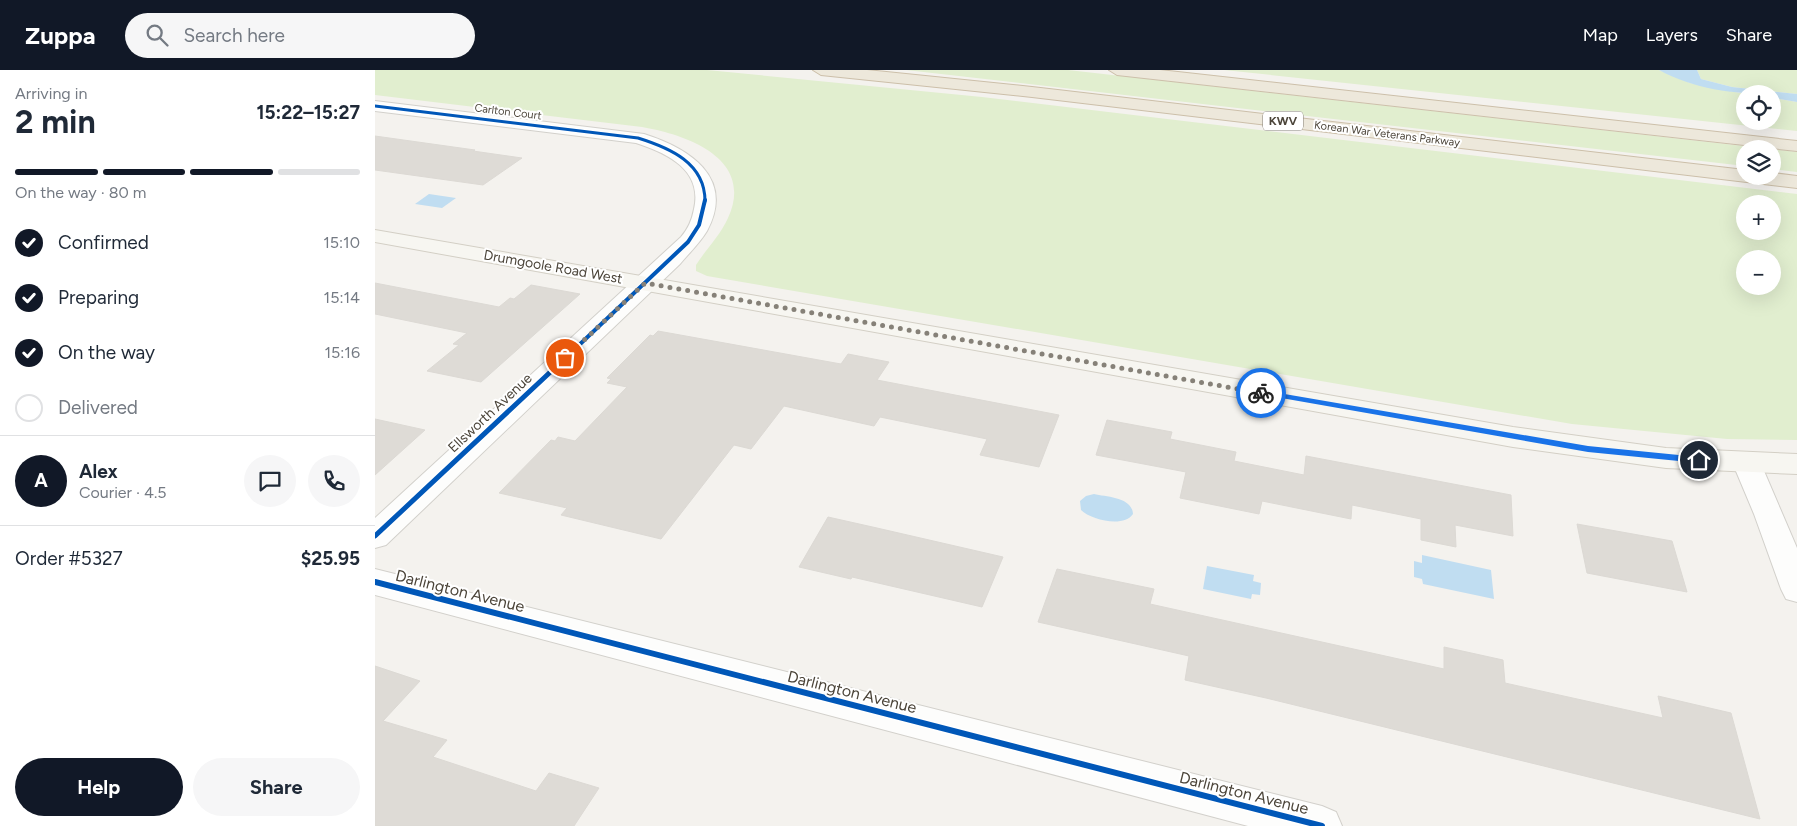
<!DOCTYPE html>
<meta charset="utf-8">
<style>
:root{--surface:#fff;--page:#f6f6f7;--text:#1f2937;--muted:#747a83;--line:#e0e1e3;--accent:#111827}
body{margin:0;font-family:Figtree,sans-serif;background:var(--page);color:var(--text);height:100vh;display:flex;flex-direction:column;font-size:19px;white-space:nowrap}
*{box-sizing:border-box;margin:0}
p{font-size:16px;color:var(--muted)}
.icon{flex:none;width:28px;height:28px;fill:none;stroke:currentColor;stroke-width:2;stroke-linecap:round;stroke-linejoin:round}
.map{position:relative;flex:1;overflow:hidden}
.drawer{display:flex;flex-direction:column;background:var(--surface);width:375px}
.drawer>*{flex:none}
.buttons{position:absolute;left:1361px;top:15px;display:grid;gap:10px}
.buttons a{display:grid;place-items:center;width:45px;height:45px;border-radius:50%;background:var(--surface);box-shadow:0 5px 20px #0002;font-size:25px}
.pin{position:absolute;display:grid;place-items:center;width:42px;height:42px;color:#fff;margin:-21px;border:2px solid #fff;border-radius:50%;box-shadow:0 1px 5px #0007}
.courier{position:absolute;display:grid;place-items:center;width:50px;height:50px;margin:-25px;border:4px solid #1a73e8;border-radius:50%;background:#fff;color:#222;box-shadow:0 1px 6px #0007}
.head em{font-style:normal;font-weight:700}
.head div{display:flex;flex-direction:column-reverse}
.head{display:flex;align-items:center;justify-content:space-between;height:85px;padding:0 15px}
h1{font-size:32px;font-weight:700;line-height:38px}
.bar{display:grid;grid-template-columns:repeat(4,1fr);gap:8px 5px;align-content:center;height:60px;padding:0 15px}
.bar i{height:6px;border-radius:4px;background:var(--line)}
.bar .active{background:var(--accent)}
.bar p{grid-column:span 4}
.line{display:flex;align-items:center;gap:12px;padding:0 15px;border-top:1px solid var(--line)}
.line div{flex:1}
.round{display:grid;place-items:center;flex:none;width:52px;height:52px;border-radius:26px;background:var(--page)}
ol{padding:0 15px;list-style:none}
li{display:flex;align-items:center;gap:15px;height:55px}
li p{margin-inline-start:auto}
li .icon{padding:5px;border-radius:50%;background:var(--accent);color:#fff;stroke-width:4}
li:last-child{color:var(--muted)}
li i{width:28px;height:28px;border:2px solid var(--line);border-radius:50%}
.button{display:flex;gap:10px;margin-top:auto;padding:10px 15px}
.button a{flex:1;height:58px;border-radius:30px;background:var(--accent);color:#fff;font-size:20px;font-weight:700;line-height:58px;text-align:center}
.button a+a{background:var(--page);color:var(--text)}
header{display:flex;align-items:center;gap:30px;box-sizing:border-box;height:70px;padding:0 25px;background:var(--accent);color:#fff}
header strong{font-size:24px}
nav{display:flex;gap:28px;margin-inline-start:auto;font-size:18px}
.search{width:350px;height:45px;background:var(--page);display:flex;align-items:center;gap:12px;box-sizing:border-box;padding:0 18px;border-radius:28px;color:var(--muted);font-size:19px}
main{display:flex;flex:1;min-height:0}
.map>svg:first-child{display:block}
</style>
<header>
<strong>Zuppa</strong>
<div class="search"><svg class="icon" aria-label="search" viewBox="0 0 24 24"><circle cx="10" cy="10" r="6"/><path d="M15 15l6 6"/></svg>Search here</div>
<nav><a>Map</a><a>Layers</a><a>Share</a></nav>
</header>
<main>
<section class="drawer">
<div class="head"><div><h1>2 min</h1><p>Arriving in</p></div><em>15:22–15:27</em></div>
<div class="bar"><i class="active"></i><i class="active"></i><i class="active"></i><i></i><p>On the way · 80 m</p></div>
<ol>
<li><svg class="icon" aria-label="check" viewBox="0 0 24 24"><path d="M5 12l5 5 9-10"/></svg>Confirmed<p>15:10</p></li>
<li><svg class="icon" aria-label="check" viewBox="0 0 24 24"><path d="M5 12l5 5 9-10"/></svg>Preparing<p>15:14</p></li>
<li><svg class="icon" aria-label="check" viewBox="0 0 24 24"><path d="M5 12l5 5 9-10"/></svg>On the way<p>15:16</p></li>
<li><i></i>Delivered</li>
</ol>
<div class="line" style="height:90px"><b class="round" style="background:var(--accent);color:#fff">A</b><div><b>Alex</b><p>Courier · 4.5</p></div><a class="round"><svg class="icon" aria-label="chat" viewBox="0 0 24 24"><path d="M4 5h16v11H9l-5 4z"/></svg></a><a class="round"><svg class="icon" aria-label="phone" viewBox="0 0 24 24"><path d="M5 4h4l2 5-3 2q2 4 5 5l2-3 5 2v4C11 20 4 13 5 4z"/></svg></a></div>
<div class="line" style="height:65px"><div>Order #5327</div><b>$25.95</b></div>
<div class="button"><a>Help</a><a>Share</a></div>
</section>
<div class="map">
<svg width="1422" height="756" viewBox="0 0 1422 756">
<rect width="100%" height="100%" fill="#f4f2ee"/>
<g fill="#e1eecf" fill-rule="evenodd">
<path d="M0 0H332L607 27 1422 124V370L1352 369 1197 354 332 206 321 201V195C331 179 345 166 353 148 380 89 313 65 267 57L0 25ZM1370 134H1398V161H1370ZM1370 189H1398V216H1370Z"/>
<path d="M531 0H693L1395 79H1370V96Z"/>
<path d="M849 0H1284L1315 13 1370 24V51H1398V28L1422 32V61Z"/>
<path d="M1322 0H1422V24L1357 17 1326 9Z"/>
<path d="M1398 79 1422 82V102L1398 99Z"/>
</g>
<g fill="#c0ddf1">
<path d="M1284 0H1322L1326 9 1357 17 1422 24V32L1398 28V24C1358 24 1319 19 1284 0Z"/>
<path d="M54 124 81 128 67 138 40 134Z"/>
<path d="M719 424C732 427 757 427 758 444 749 458 716 450 706 440L705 431 711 426Z"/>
<path d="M1047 485 1116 500 1119 529 1048 514 1047 509 1039 507V491L1047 493Z"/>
<path d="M832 496 879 505 878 511 886 513 885 525 877 524 876 529 828 519Z"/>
</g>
<g fill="#dedbd6" stroke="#dcd9d4">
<path d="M0 66 100 80 98 81 147 88 108 115 0 100Z"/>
<path d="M0 213 124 237 135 228 139 229 156 215 205 224 106 312 52 301 84 275 78 274 92 263 0 244Z"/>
<path d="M283 261 466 294 473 284 514 292 502 310 684 345 664 397 605 385 612 369 505 347 499 356 409 336 376 379 359 375 286 469 186 445 192 438 124 423 176 370 180 371 183 367 200 371 252 317 232 313 236 309 232 308 275 265 278 266Z"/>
<path d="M0 349 50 360 0 405Z"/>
<path d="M732 350 797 362 795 369 861 382 859 391 929 405 931 386 1136 425 1138 466 1080 455 1081 477 1046 470V449L977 435 976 449 887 431 884 444 805 428 811 402 721 385Z"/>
<path d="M453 447 502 458 628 487 607 537 477 507 476 509 424 497Z"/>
<path d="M1202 454 1297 471 1312 522 1212 503Z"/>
<path d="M682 499 779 519 775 534 1069 599V577L1128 590 1130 613 1288 648 1283 626 1356 643 1385 749 891 628 810 610 814 586 663 552Z"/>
<path d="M0 596 45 611 8 651 72 670 58 687 161 721 174 703 224 718 199 756H0Z"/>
</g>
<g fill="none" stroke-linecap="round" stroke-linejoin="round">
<g stroke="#d2d0cb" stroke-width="2">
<g id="minor">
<path d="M0 31 269 64C313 78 361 107 332 161 325 173 314 183 305 194L11 475 0 478V448L306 167C313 159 317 150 319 139 328 100 292 83 261 73L0 41Z"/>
<path d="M1372 384 1382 387 1386 394 1422 478V532L1411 529 1406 519 1379 444 1358 394 1362 387Z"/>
<path d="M0 499 947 736 961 742 967 756H873L0 525Z"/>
</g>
</g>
<g stroke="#d3cfc5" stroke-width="2">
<path id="secondary" d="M0 160 1138 357 1291 378 1422 384V404L1291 398 1138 377 0 172Z"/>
</g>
<g stroke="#ccbfa9" stroke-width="2">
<g id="motorway">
<path d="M438 0H492L657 17 1370 100V106H1398V103L1422 106V118L657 27 446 5Z"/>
<path d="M734 0H785L1422 71V81L742 5Z"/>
</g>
</g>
<use href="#minor" fill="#fdfdfc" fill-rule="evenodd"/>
<use href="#secondary" fill="#f7f6f1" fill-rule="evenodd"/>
<use href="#motorway" fill="#ede8db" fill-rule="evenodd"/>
<g stroke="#fff" stroke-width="5">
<path id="cycleway-far3" d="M0 36 263 68C295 78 330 93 330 131"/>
</g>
<g stroke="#fff" stroke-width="6">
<path id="cycleway-far2" d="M184 294 313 172 324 155 330 130"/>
</g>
<g stroke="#fff" stroke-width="8">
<path id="cycleway-far1" d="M0 466 185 293"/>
</g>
<g stroke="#fff" stroke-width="9">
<path id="cycleway" d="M0 512 947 756"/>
</g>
<use href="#cycleway-far3" stroke="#0057b8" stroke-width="3"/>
<use href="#cycleway-far2" stroke="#0057b8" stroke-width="4"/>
<use href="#cycleway-far1" stroke="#0057b8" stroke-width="5"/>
<use href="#cycleway" stroke="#0057b8" stroke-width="6"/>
</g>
<path fill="#1a73e8" d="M886 320 1213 376 1324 387 1328 390 1324 393 1213 382 883 324V321Z"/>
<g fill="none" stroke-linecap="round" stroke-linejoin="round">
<path stroke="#868178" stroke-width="5" stroke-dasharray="0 9" d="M190 288 270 213 886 323"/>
</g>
<g text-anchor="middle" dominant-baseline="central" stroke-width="4" stroke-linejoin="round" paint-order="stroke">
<g font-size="11" fill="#4b4439" stroke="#fff">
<text transform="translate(133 42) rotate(7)">Carlton Court</text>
<text transform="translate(1012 64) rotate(7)">Korean War Veterans Parkway</text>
</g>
<rect fill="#fff" stroke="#817c74" stroke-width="1" x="888" y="41.5" width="40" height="19" rx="4"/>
<g font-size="12" font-weight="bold" fill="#4b4439">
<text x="908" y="51">KWV</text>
</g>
<g font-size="14" fill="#4b4439" stroke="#fff">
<text transform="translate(178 197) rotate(10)">Drumgoole Road West</text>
<text transform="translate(115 343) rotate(-43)">Ellsworth Avenue</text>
</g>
<g font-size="16" fill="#4b4439" stroke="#fff">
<text transform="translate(85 521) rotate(14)">Darlington Avenue</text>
<text transform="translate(477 622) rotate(14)">Darlington Avenue</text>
<text transform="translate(869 723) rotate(14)">Darlington Avenue</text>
</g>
</g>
</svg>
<div class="buttons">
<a><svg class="icon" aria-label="locate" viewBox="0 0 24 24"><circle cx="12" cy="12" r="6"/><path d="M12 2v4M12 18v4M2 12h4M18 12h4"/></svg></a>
<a><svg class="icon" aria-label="layers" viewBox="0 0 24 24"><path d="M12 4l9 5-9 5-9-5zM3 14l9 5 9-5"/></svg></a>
<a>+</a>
<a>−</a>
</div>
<div class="pin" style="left:190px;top:288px;background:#ea580c"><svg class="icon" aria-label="bag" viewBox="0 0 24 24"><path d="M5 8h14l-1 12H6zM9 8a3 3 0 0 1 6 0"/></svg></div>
<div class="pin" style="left:1324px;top:390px;background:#1f2937"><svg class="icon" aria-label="home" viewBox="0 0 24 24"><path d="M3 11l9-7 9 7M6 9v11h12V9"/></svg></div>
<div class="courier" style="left:886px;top:323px"><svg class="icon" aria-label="bike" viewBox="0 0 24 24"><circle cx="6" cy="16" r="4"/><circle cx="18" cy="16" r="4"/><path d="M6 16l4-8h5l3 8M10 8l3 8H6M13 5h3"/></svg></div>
</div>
</main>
